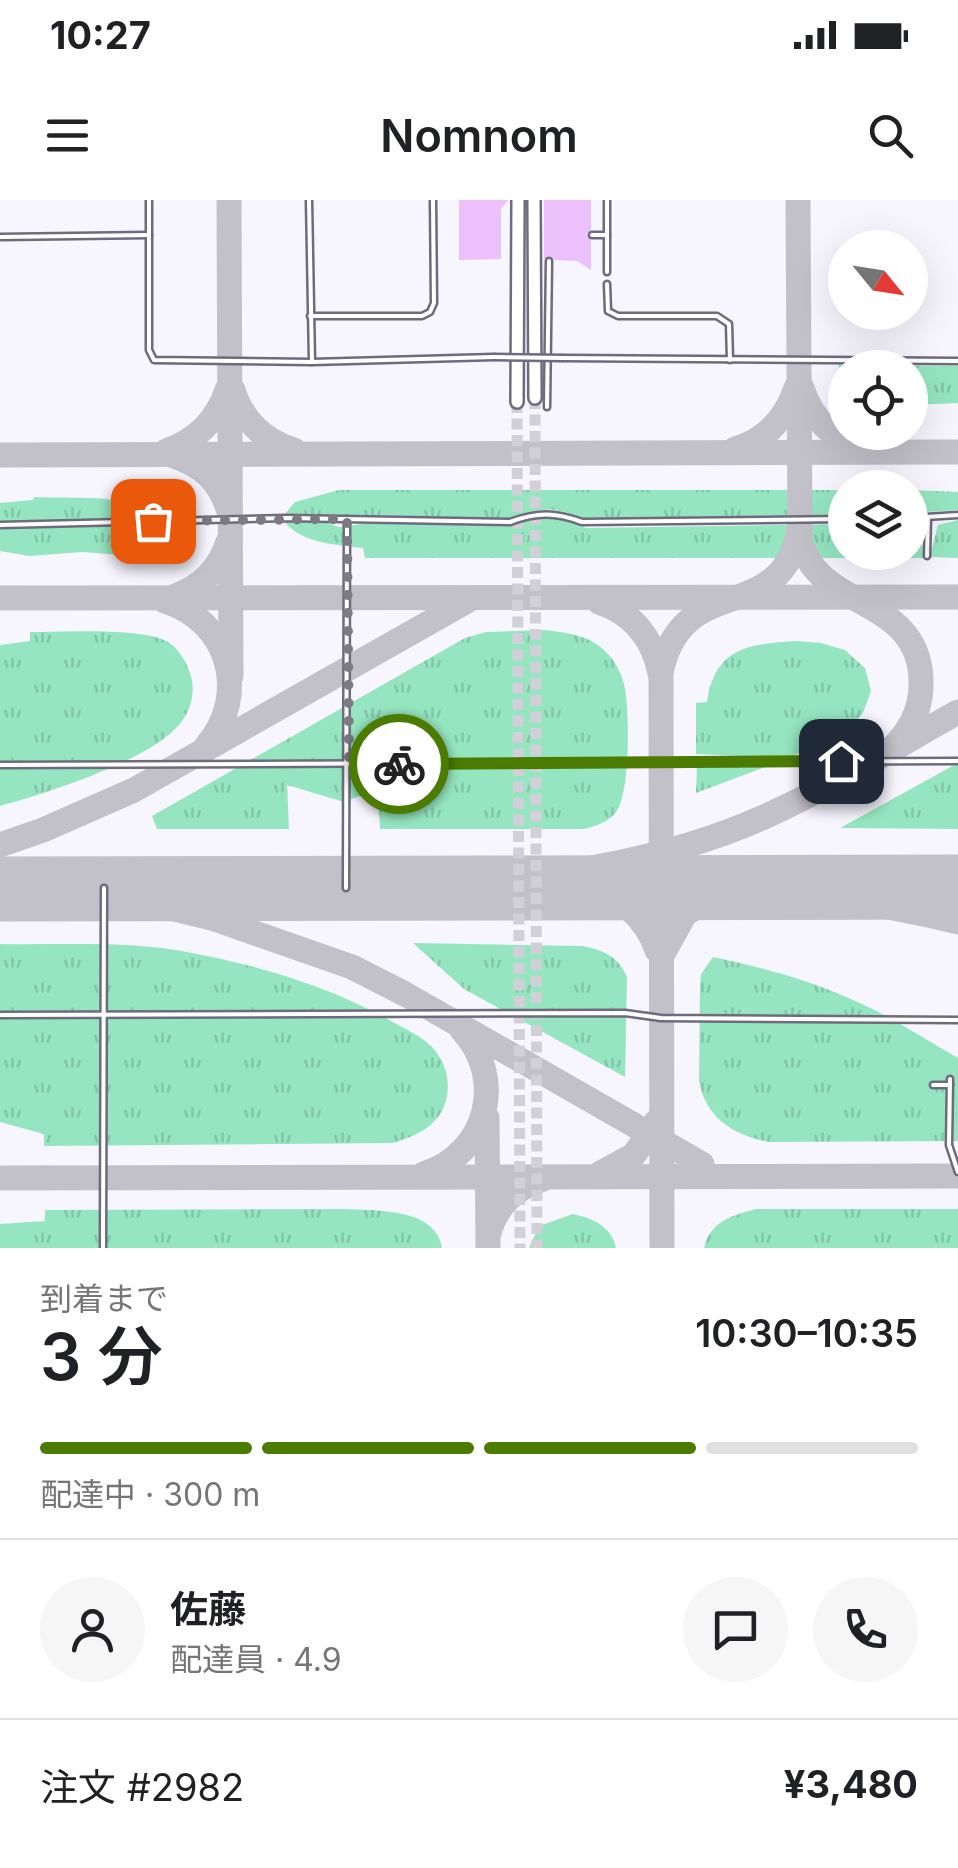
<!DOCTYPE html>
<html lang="ja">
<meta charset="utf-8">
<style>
:root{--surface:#fff;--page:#f6f6f6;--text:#202124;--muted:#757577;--line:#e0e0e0;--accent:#4c7b01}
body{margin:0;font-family:Inter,"Noto Sans JP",sans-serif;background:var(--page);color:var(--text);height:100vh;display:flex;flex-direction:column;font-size:38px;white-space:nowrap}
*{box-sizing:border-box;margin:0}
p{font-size:32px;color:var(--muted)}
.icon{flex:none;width:55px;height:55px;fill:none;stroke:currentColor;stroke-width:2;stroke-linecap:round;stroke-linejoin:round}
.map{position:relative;height:1048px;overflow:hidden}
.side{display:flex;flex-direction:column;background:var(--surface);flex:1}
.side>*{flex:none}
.needle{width:65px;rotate:120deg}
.fabs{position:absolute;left:828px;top:30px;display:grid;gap:20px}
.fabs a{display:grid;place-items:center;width:100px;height:100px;border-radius:50%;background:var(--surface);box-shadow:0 10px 40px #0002;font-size:50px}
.pin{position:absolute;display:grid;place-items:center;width:85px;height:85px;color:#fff;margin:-42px;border-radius:20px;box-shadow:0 5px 15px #0006}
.courier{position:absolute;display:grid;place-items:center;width:100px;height:100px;margin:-50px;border:8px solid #4c7b01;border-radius:50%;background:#fff;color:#222;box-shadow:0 2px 12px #0007}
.headline em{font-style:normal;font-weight:600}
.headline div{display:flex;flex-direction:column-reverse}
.headline{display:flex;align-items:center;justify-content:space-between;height:170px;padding:0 40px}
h1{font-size:65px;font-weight:600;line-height:75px}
.bar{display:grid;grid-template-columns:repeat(4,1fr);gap:15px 10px;align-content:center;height:120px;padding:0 40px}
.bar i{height:12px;border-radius:8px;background:var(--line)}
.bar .active{background:var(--accent)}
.bar p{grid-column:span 4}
.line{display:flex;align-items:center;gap:25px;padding:0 40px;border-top:2px solid var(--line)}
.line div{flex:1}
.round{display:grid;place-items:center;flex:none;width:105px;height:105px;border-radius:52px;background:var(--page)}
.status{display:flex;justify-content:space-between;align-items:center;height:70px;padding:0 50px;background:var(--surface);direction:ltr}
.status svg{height:28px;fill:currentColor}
header{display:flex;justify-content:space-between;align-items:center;height:130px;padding:0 40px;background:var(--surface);font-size:45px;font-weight:600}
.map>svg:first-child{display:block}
</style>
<div class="status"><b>10:27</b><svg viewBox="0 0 49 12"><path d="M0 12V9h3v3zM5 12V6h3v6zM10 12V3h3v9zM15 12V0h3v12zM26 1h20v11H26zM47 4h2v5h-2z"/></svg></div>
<header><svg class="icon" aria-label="menu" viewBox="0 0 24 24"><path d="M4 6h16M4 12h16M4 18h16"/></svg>Nomnom<svg class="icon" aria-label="search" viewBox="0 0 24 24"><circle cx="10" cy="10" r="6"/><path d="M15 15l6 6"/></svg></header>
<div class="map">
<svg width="958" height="1048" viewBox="0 0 958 1048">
<defs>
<pattern id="grass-tufts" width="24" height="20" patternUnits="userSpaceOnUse" patternTransform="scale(2.5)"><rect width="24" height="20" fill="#95e6c0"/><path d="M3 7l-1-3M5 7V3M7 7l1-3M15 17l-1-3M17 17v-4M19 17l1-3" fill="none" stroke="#81c6a6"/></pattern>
</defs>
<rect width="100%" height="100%" fill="#f7f5fe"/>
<g fill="url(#grass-tufts)">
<path d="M838 165 958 166V203L910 205V168H845V178Z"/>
<path d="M339 290H845V317L581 318C553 305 535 308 507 319L284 315 295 302Z"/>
<path d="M910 290 958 292V310L910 313Z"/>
<path d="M34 297C83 299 129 293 173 319L170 334 121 355 82 352 29 356 0 351V303L33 300Z"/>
<path d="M538 317 561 318 586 328 845 324V352H910V326L920 330 924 358H365L363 348C337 345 300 343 284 321H321L339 327 376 322 513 326Z"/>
<path d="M958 320V358L930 357 938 325Z"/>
<path d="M544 430C568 433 591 435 608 454 618 465 625 481 626 496 629 523 630 588 617 611 609 622 596 626 584 629H380L378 589 344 602 287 585 289 629H157L152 616 465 438 486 432Z"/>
<path d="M30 432C60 432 144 427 168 442 180 449 189 467 192 480 195 498 188 517 175 529 141 563 47 593 0 606V445L30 441Z"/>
<path d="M797 441 821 443 845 450 865 468 871 491 863 513 853 524 789 558 696 554V503L707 502C715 447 748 444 797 441Z"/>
<path d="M958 563V629L840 628Z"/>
<path d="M771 565 696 593 697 567Z"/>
<path d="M413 743 582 746C603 750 618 756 627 777L625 877 464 789Z"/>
<path d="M0 744C58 745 119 741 176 750 251 763 327 785 393 822 407 830 421 836 432 847 445 861 450 878 447 896 442 925 417 936 392 943L44 946V934L0 922Z"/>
<path d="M713 757C765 768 814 781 862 804 895 819 926 840 958 858V941L769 942C734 935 706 919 699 881L700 785 701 774Z"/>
<path d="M347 1009C378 1011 436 1008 442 1048H0V1024L45 1021V1010Z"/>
<path d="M756 1009H958V1048H704C709 1022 733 1015 756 1009Z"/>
<path d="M573 1014C594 1019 611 1026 616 1048H529L539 1026Z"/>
</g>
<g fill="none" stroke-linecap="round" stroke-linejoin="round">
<g stroke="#c2c0c9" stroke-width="25">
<path d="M229 0 231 476"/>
<path d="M798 0 800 338C815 412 923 394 921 485 921 513 908 534 888 552"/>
<path d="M802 188C812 219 832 239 863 249"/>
<path d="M233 190C242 220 264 241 294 250"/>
<path d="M735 249C766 240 786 218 796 188"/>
<path d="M166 251C196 241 217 220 227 190"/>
<path d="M0 255 958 252"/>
<path d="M174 256C202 265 219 281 228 309"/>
<path d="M175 396C202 387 219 369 228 342"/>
<path d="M0 398 958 397"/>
<path d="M165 401C229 421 250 494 207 545"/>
<path d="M599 402C633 413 653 439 660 473"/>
<path d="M0 645 43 630 134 590 469 400"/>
<path d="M586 687C621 697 645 716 657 750"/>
<path d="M695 687C788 692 867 699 958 722"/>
<path d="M865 687 958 677"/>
<path d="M439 688C550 677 661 663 764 617 831 587 894 548 958 512"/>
<path d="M60 689 137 700 212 718 352 767 405 794 702 964"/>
<path d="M664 752 685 714 724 690"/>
<path d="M487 918 488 1048"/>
<path d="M424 974C487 954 507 879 462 830"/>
<path d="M599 974 634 955 656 922"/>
<path d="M0 978 958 976"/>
<path d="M489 1033C497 1005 515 988 543 979"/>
<path d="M662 1048 661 473C682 369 781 428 799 330"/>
</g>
<path stroke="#c2c0c9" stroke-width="65" d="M0 689 958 687"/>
</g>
<g fill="#ebc0fb">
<path d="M459 0H508L501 9V59L459 60Z"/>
<path d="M544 0H591V30L586 34 591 40V70L577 61 555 60 550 56 544 59Z"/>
</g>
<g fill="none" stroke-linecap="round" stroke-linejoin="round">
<g stroke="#d1cfd8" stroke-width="11" stroke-dasharray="11 5.5" stroke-linecap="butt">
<path d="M535 198 537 1048"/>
<path d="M517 202 520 1048"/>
</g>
<g stroke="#6e6b7e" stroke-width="9">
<g id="lane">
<path d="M149 0V150L154 160 312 162 494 157"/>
<path d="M309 0 312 162"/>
<path d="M607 0V72"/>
<path d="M592 35H607"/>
<path d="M0 37 149 35"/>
<path d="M607 84 608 111 618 116H717L729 124 730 160"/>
<path d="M310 116H422L430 112 434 103 433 0"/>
<path d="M563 158 958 161"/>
<path d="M547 207 549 61"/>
<path d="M910 318 958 315"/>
<path d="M0 325 287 318 510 322C537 312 555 312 582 322L845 319"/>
<path d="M927 356 928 318"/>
<path d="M0 565 958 561"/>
<path d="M346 688 347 319"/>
<path d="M0 815 625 813 661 818 958 820"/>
<path d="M950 879 949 945 958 972"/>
<path d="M933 885H950"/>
<path d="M103 1048 104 688"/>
</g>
</g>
<g stroke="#6e6b7e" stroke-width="16">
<g id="secondary">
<path d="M534 0 535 198"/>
<path d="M517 202 518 0"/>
</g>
</g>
<use href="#lane" stroke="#fff" stroke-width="4"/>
<use href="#secondary" stroke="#fff" stroke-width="11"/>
<g stroke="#6e6b7e" stroke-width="9" stroke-linecap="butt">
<path id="lane-bridge" d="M494 157 563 158"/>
</g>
<use href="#lane-bridge" stroke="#fff" stroke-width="4"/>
</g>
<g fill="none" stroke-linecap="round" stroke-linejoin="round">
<path stroke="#7c7b84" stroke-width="10" stroke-dasharray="0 18" d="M153 321 347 319 349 564H399"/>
<path stroke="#4c7b01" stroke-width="12" d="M399 564 841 561"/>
</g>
</svg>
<div class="fabs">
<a><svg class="needle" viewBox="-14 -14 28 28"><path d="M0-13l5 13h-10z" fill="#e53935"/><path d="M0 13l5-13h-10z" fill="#757577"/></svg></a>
<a><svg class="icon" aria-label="locate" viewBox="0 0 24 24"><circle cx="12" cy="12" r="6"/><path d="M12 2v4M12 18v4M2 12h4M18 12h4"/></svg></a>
<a><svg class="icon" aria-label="layers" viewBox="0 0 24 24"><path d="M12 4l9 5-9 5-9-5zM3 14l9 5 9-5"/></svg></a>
</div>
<div class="pin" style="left:153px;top:321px;background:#ea580c"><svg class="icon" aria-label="bag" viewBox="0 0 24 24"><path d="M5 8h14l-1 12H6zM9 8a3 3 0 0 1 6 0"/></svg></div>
<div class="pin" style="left:841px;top:561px;background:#1f2937"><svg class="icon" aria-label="home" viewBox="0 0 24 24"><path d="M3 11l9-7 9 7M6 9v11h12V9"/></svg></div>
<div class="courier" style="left:399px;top:564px"><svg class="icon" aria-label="bike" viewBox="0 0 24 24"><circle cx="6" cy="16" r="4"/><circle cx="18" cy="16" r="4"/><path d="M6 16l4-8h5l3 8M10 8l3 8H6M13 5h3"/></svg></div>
</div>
<section class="side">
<div class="headline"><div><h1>3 分</h1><p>到着まで</p></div><em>10:30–10:35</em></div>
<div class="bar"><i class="active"></i><i class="active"></i><i class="active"></i><i></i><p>配達中 · 300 m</p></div>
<div class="line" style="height:180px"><a class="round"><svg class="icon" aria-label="person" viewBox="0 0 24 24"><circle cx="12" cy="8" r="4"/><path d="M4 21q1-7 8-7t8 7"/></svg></a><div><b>佐藤</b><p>配達員 · 4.9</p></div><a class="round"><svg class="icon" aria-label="chat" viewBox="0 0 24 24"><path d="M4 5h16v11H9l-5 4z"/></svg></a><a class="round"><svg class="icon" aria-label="phone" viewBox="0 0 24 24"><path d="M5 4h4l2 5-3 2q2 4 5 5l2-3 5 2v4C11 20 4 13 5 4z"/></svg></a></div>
<div class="line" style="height:130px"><div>注文 #2982</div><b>¥3,480</b></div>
</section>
